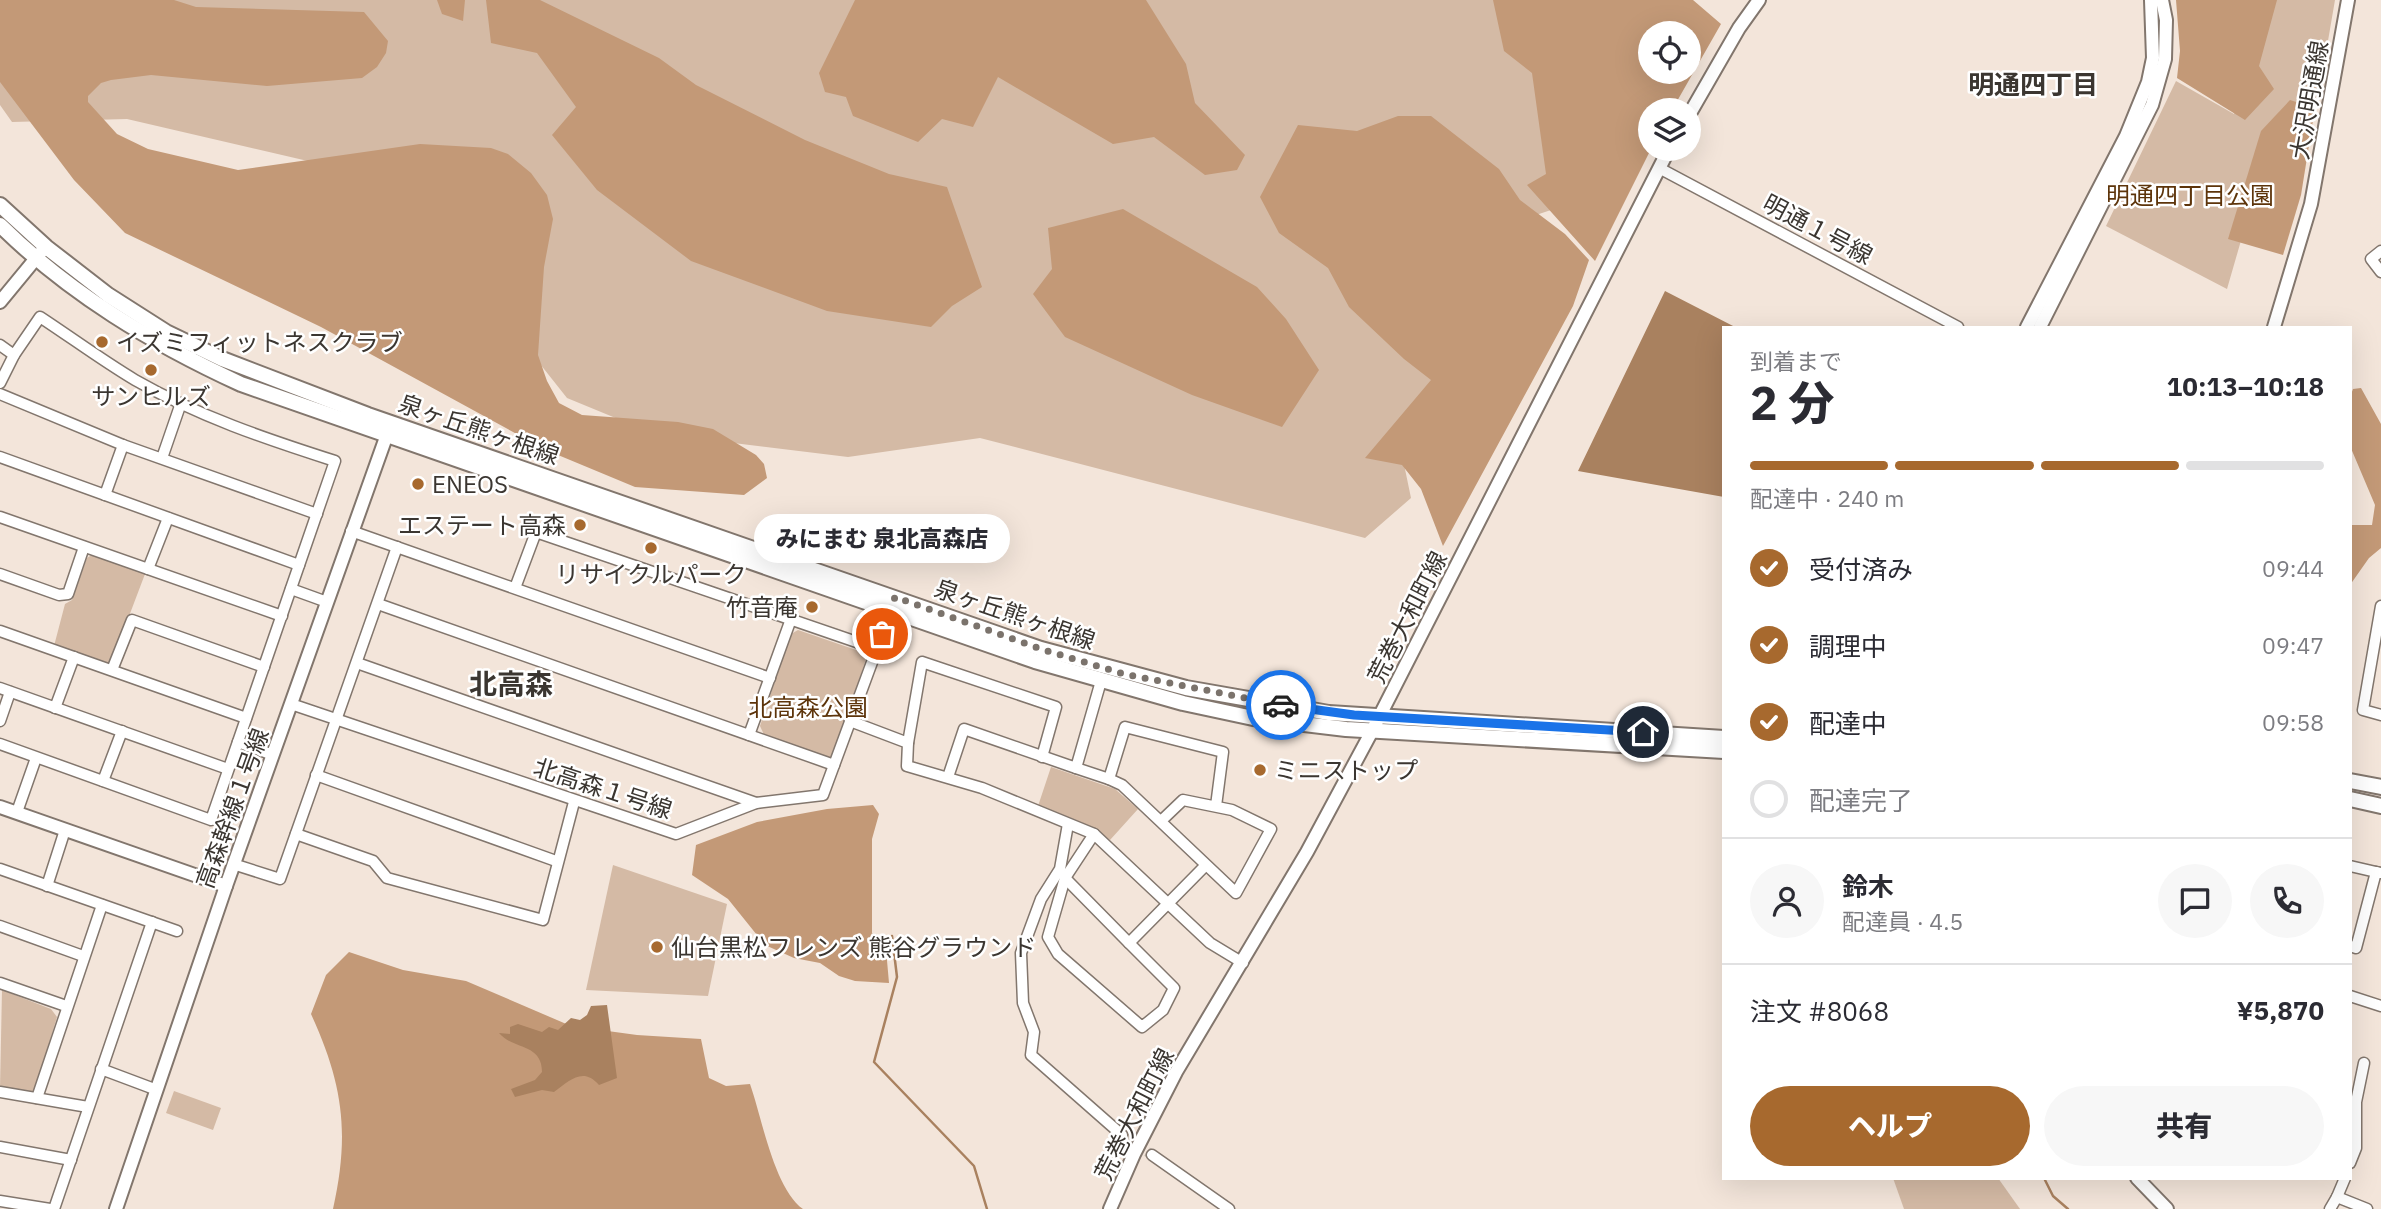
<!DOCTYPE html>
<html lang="ja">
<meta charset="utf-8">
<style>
:root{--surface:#fff;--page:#f7f7f7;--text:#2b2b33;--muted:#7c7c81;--line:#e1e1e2;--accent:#a7692e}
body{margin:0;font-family:"IBM Plex Sans","Noto Sans JP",sans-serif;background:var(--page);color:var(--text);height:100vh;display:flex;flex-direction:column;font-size:26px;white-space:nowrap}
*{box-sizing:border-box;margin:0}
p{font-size:23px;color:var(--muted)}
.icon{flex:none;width:38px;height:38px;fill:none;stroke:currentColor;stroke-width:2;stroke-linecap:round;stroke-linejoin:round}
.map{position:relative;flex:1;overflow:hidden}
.sheet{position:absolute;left:1722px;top:326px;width:630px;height:854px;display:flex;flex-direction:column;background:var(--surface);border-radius:0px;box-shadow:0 7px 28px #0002}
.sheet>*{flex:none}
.buttons{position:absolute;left:1638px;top:21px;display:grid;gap:14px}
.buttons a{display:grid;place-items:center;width:63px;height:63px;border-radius:50%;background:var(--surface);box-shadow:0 7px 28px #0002;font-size:35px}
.pin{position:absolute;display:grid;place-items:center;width:60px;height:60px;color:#fff;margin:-30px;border:4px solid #fff;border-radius:50%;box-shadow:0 2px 7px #0007}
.courier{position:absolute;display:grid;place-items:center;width:70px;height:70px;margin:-35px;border:5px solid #1a73e8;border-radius:50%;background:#fff;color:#222;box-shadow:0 2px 9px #0007}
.bubble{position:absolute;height:49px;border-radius:24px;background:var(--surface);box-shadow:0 7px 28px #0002;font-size:23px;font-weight:800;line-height:49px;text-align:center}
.headline em{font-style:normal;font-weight:800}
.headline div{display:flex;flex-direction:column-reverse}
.headline{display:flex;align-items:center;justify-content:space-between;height:119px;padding:0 28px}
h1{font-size:46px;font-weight:800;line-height:52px}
.bar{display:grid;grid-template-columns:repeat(4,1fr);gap:10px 7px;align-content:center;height:84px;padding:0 28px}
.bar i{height:9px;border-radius:5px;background:var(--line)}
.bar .selected{background:var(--accent)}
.bar p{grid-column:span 4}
.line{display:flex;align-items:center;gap:18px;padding:0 28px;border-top:2px solid var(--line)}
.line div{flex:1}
.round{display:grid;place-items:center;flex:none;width:74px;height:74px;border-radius:37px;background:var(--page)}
ol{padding:0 28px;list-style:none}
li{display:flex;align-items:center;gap:21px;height:77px}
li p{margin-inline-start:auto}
li .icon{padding:7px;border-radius:50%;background:var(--accent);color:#fff;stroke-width:4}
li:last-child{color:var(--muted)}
li i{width:38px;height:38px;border:4px solid var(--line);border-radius:50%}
.button{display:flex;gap:14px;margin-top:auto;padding:14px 28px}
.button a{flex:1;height:80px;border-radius:42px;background:var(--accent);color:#fff;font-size:28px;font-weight:800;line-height:80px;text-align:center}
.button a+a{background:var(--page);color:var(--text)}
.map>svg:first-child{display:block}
</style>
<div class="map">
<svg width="2381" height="1209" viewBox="0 0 2381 1209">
<rect width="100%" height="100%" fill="#f3e5da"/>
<g fill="#d4baa5">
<path d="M0 0H1506L1542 67 1560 207 1518 221 1400 445 1411 498 1365 538 980 438 848 457 652 433 567 398 491 302 424 188 127 119 12 122 0 105Z"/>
<path d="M2264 0H2335L2318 99 2266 154 2227 289 2106 226 2176 81 2234 114Z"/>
<path d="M93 554 145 574 112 661 106 665 54 646 65 604 72 600 87 558Z"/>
<path d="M798 630 862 652 866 659 834 755 827 759 765 737 760 726 791 634Z"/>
<path d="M1051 767 1115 789 1138 809 1110 840 1098 831 1038 806Z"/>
<path d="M613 865 727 904 708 996 586 990Z"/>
<path d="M2 990 51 1009 57 1017 35 1090 30 1093 0 1089Z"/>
<path d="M174 1091 221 1108 213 1130 166 1113Z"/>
<path d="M1893 1178H1998L2020 1209H1904Z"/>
</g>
<g fill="#c39977" fill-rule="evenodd">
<path d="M0 0H174L196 7 364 12 388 41 386 53 377 67 362 78 267 86 151 75 111 80 101 83 88 96V102L117 134 148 149 238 170 420 144 491 148 508 154 531 173 547 195 553 219 544 267 538 355 547 381 559 403 582 415 678 422 713 429 756 455 764 464 767 478 744 495 635 487 546 450 321 327 125 233 74 180 0 82Z"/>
<path d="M437 0H465L463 21 442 14Z"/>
<path d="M486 0H540L659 58 696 85 805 140 889 174 947 187 982 287 952 306 931 327 827 311 691 261 597 190 552 135 576 107 537 53 491 43Z"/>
<path d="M855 0H1146L1186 64 1195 103 1245 155 1237 170 1205 175 1154 137 1113 144 998 77 973 127 942 119 918 142 853 116 846 97 825 92 819 73Z"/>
<path d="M1493 0H1693L1721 24 1672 110H1650L1651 149 1595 261 1527 185 1546 174 1532 73 1504 51ZM1650 33H1689V72H1650Z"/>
<path d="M2176 0H2277L2259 66 2274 89 2245 120 2177 78 2180 51Z"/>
<path d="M2290 100 2315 108 2301 195 2283 255 2228 239 2261 131Z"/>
<path d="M1398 116H1431L1499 169 1520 200 1565 234 1589 260 1573 306 1443 546 1421 489 1402 465 1365 458 1431 380 1404 359 1349 307 1328 268 1279 233 1260 197 1298 125 1357 131Z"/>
<path d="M1123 209 1257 287 1286 319 1319 370 1282 427 1192 395 1065 337 1033 294 1052 269 1048 228Z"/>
<path d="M2361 388 2381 424V548L2369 558 2350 585V525H2372L2375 505 2350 446V397L2353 389Z"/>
<path d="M873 805 879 814 872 839V933L885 938 889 983 855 981 839 976 820 963 794 958 765 945 728 899 692 875 696 845 757 822 827 809Z"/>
<path d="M349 952 403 970 466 981 571 1026 637 1035 701 1039 709 1078 726 1086 750 1084C762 1118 774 1188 803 1209H333C350 1133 343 1084 311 1014L326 975Z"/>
</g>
<g fill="#a9815f">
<path d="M1665 291 1735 327H1724V497L1578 471Z"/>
<path d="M607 1005 617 1078 599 1085C583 1066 569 1081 554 1092L542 1090 515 1097 511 1089 535 1080 542 1072C542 1043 513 1050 499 1033L510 1034V1027L518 1024 542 1032 549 1027 558 1030 571 1018 580 1020 587 1015 591 1006Z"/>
</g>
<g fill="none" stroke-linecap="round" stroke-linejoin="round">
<g stroke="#a9815f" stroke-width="2.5">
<path d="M892 936 897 977 874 1062 974 1166 987 1209"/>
<path d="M2044 1178 2053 1196 2068 1209"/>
</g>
<path stroke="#cec2b8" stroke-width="10" stroke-dasharray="10 5" stroke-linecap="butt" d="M1122 1135 1152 1155"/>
<g stroke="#82766d" stroke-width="13">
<g id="minor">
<path d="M1659 168 1958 327"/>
<path d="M2381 251 2371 259 2381 272"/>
<path d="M0 345 14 355"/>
<path d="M0 383 14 355 40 317C72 338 103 361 135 380 198 416 266 439 335 461L211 820 0 744"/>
<path d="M0 394 123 445 317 514"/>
<path d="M0 457 299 565"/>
<path d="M162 458 181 403"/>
<path d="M105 495 123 445"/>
<path d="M0 517 282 616"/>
<path d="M351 531 770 678"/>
<path d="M148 569 168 518"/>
<path d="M0 574 59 595 68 594 84 547"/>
<path d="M515 588 536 532 877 649"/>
<path d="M291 589 327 602"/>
<path d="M378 604 834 765"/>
<path d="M2381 606 2363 710 2381 715"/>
<path d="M0 631 246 718"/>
<path d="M357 663 756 803"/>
<path d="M112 670 132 620 264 667"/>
<path d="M0 688 228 769"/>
<path d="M291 704 676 834 756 803 823 795 892 608"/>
<path d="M55 708 74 657"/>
<path d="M0 721 10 692"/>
<path d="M850 721 908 743 907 766 982 788 1094 834 1065 878 1048 937 1058 954 1142 1027 1163 1010 1174 988 1129 943 1205 866"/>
<path d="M749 735 791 619"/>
<path d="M238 742 273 755"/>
<path d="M908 743 922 662 1056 707 1042 757"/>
<path d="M1076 768 1109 779"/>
<path d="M316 775 556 861"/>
<path d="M948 777 964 729 1076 768 1101 681"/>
<path d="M103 781 122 731"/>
<path d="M17 812 36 758"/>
<path d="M1161 821 1183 800 1232 810 1271 829 1236 893 1122 785 1109 779 1125 727 1223 752 1216 806"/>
<path d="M1068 824 1060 869 1041 899 1021 953 1023 1003 1034 1032 1031 1055 1122 1135"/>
<path d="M296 834 373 861 387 878 543 920 574 802"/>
<path d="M1094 834 1210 943 1243 963"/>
<path d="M233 864 280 879 397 547"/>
<path d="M2350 866 2376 872"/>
<path d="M0 869 177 931"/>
<path d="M1065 878 1129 943"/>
<path d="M47 886 65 830"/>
<path d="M0 926 83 956"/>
<path d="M2350 946 2356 948 2376 872 2381 873"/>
<path d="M0 983 66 1006"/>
<path d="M2350 996 2381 1006"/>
<path d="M101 1069 157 1090"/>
<path d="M0 1092 88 1107"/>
<path d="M37 1098 102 905"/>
<path d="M0 1147 71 1160"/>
<path d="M1152 1155 1229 1209"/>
<path d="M2350 1163 2356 1148V1102L2364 1063"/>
<path d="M2345 1178 2337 1197 2367 1209"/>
<path d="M0 1201 50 1209"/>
<path d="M54 1209 152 922"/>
<path d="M2330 1209 2337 1197"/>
</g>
</g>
<g stroke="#82766d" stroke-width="16">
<g id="tertiary">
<path d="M1689 115 1739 28 1759 0"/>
<path d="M0 302 42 251"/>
<path d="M2027 327 2126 136 2148 82 2153 58 2151 0"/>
<path d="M2040 327 2152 105 2165 59 2166 20 2162 0"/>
<path d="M2274 327 2311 204 2348 0"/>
<path d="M0 807 226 886"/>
<path d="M2137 1178 2167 1209"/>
<path d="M116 1209 226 886 390 426"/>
<path d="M1110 1209 1134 1154 1176 1072 1307 852 1372 731 1669 149"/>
</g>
</g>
<g stroke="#82766d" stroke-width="18">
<g id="secondary">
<path d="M0 205 46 247 108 295 166 332 222 359 368 415 1041 649 1186 688 1329 713 1724 738"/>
<path d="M0 225C70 294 152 343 241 384L1035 661 1183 703 1253 718 1346 729 1724 751"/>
<path d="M2350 781 2381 787"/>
<path d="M2350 799 2381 806"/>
</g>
</g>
<use href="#minor" stroke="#fff" stroke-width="10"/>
<use href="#tertiary" stroke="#fff" stroke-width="12"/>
<use href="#secondary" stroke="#fff" stroke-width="14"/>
</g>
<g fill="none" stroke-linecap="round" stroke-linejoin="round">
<path stroke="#7b736c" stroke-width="7" stroke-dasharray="0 12.6" d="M882 634 895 597 1041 649 1124 674 1281 705"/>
<path stroke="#1a73e8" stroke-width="9" d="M1281 705 1354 715 1643 732"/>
</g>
<g fill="#a7692e" stroke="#fff" stroke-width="2.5">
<circle cx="102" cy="342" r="7"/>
<circle cx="151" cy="370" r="7"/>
<circle cx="418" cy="484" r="7"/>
<circle cx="580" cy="525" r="7"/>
<circle cx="651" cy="548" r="7"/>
<circle cx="812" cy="607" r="7"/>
<circle cx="1260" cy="770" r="7"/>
<circle cx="657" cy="947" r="7"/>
</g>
<g text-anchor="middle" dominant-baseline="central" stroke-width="5" stroke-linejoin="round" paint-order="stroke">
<g font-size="24" fill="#3b3631" stroke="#fff">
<text transform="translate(2309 100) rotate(-80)">大沢明通線</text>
<text transform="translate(1818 229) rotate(28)">明通１号線</text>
<text transform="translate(479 429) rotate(19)">泉ヶ丘熊ヶ根線</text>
<text transform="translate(1015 614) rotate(19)">泉ヶ丘熊ヶ根線</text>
<text transform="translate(1407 617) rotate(-63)">荒巻大和町線</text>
<text transform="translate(603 788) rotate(18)">北高森１号線</text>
<text transform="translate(232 808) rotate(-70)">高森幹線１号線</text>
<text transform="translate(1134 1114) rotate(-63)">荒巻大和町線</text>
</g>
<g font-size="24" fill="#5d340a" stroke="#fff">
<text x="2190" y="195">明通四丁目公園</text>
<text x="808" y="707">北高森公園</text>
</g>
<g font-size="24" fill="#3b3631" stroke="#fff" text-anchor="start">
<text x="116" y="342">イズミフィットネスクラブ</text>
<text x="151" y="396" text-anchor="middle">サンヒルズ</text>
<text x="432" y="484">ENEOS</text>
<text x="566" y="525" text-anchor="end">エステート高森</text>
<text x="651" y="574" text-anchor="middle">リサイクルパーク</text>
<text x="798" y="607" text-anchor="end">竹音庵</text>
<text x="1274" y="770">ミニストップ</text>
<text x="671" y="947">仙台黒松フレンズ 熊谷グラウンド</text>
</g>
<g font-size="26" font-weight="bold" fill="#3b3631" stroke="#fff">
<text x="2033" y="84">明通四丁目</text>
</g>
<g font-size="28" font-weight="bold" fill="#3b3631" stroke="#fff">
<text x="511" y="683">北高森</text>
</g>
</g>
</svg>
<div class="buttons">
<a><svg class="icon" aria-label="locate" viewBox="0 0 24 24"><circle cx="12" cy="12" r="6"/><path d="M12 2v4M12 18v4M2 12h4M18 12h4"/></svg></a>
<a><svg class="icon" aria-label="layers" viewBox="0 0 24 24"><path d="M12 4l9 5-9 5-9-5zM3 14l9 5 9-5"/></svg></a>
</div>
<div class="pin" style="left:882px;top:634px;background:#ea580c"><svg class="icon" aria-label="bag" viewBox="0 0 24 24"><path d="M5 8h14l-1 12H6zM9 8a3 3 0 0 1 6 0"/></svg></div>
<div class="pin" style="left:1643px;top:732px;background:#1f2937"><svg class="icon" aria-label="home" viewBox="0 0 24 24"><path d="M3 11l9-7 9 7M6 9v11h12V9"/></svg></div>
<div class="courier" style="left:1281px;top:705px"><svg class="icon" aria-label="car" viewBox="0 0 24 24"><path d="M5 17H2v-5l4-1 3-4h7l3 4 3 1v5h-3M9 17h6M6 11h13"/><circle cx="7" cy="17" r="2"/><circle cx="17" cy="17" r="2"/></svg></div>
<div class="bubble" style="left:754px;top:514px;width:256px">みにまむ 泉北高森店</div>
<section class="sheet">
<div class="headline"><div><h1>2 分</h1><p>到着まで</p></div><em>10:13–10:18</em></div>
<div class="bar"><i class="selected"></i><i class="selected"></i><i class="selected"></i><i></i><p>配達中 · 240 m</p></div>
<ol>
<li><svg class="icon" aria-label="check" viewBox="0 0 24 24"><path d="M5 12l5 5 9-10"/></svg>受付済み<p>09:44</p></li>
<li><svg class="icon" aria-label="check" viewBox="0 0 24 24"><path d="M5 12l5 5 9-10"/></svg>調理中<p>09:47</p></li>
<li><svg class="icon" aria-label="check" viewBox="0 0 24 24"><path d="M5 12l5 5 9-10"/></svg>配達中<p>09:58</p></li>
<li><i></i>配達完了</li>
</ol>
<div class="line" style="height:126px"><a class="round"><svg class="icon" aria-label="person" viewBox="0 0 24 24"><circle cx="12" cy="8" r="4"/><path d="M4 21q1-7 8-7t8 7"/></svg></a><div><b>鈴木</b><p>配達員 · 4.5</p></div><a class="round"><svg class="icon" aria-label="chat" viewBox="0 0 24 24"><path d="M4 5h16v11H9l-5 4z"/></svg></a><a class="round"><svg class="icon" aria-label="phone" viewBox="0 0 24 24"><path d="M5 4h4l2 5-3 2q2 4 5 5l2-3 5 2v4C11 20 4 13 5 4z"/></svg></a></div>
<div class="line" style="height:91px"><div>注文 #8068</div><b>¥5,870</b></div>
<div class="button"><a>ヘルプ</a><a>共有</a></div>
</section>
</div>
